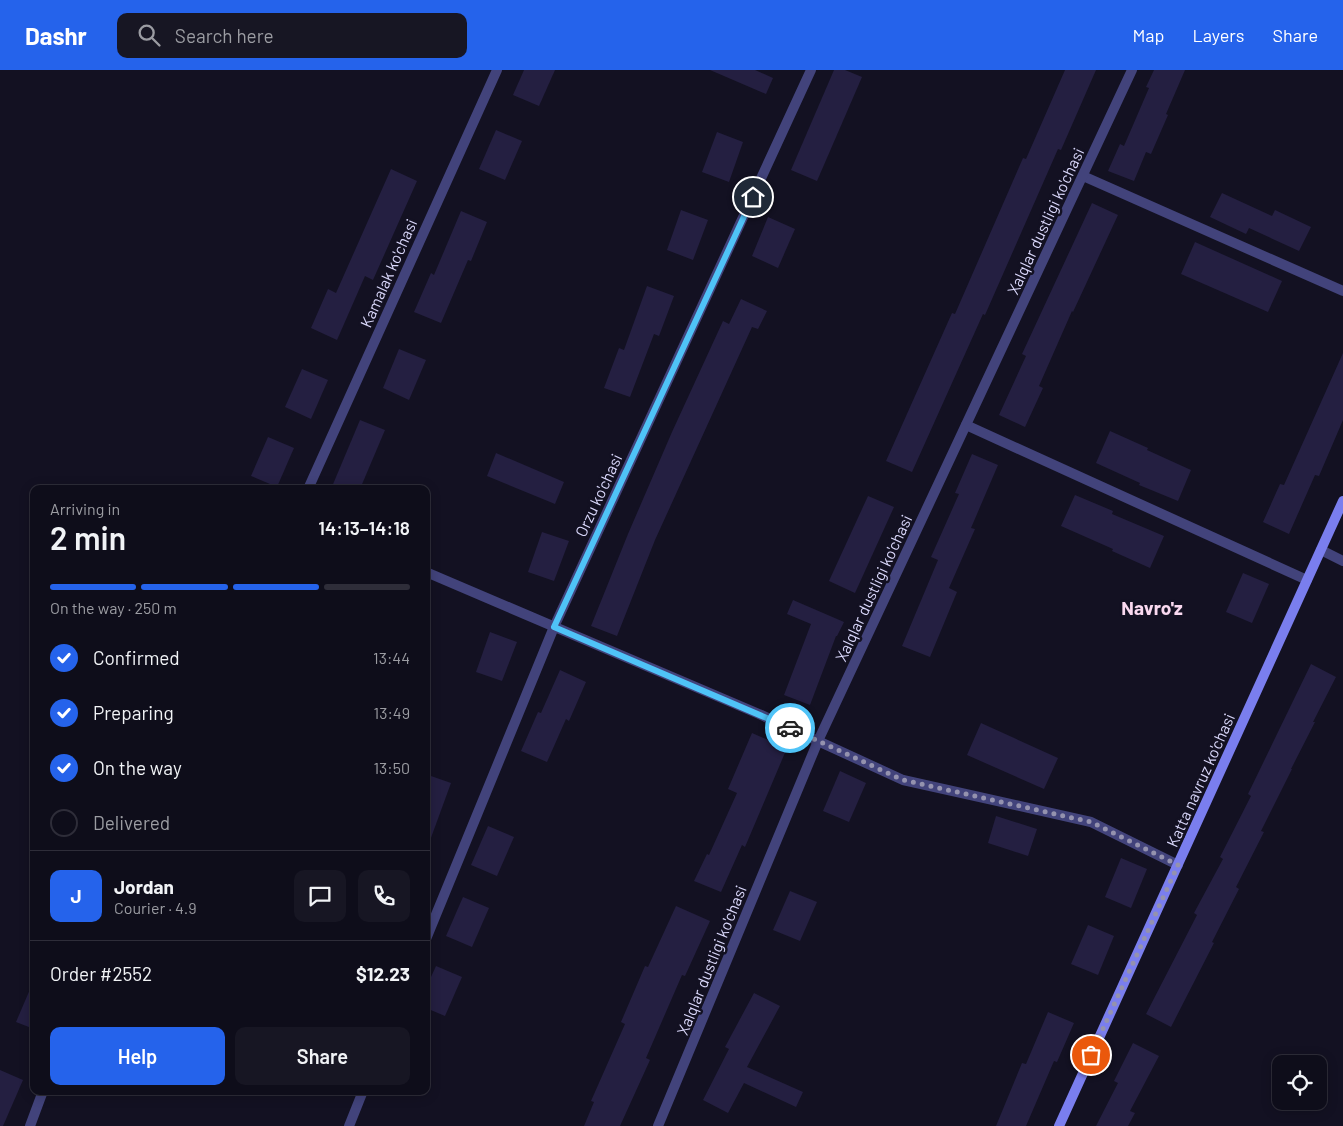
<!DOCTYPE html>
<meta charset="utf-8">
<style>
:root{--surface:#0e0d1a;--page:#171623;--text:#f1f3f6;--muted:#9b9ca2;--line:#2e2d39;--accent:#2563eb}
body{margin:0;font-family:Barlow,sans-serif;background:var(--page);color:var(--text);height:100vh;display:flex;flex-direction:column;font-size:19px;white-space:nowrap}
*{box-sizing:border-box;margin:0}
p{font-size:16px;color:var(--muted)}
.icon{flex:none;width:28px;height:28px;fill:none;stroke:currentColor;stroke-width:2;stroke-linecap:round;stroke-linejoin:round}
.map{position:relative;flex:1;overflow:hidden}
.panel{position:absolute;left:30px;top:415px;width:400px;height:610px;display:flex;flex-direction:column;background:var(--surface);border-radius:10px;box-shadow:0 2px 12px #0003,0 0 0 1px var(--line)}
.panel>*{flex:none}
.buttons{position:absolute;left:1272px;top:985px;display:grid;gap:10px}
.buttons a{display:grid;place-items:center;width:55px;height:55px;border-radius:10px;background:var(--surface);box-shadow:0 2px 12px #0003,0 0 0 1px var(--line);font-size:25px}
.pin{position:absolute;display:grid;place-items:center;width:42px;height:42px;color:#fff;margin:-21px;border:2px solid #fff;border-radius:50%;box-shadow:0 1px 5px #0007}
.courier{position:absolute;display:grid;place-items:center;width:50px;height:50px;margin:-25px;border:4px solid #4fc3f7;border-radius:50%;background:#fff;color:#222;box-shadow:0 1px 6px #0007}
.summary em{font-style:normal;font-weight:600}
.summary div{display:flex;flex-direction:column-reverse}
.summary{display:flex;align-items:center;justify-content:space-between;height:85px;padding:0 20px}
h1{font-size:32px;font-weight:600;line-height:38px}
.bar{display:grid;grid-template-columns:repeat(4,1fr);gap:8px 5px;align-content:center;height:60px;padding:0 20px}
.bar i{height:6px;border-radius:4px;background:var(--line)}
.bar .current{background:var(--accent)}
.bar p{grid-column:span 4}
.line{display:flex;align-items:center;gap:12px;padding:0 20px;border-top:1px solid var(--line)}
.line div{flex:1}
.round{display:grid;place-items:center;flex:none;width:52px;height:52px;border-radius:10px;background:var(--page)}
ol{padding:0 20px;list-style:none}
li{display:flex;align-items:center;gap:15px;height:55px}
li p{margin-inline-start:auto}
li .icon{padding:5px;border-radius:50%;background:var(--accent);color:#fff;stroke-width:4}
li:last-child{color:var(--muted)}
li i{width:28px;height:28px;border:2px solid var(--line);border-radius:50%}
.cta{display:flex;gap:10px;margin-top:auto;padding:10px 20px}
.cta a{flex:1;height:58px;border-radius:10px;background:var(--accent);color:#fff;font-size:20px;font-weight:600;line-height:58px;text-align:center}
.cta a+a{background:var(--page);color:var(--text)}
header{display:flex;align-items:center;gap:30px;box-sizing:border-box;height:70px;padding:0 25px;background:var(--accent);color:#fff}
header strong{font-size:24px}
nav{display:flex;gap:28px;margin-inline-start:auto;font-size:18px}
.search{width:350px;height:45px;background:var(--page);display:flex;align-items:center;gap:12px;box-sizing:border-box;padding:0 18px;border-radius:10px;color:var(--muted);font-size:19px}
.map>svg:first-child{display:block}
</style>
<header>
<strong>Dashr</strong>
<div class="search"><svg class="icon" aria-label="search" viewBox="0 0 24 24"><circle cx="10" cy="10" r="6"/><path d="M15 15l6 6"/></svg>Search here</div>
<nav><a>Map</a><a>Layers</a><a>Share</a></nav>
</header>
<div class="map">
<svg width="1343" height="1056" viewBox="0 0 1343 1056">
<rect width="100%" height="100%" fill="#131122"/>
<g fill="#241f41">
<path d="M524 0H555L539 36 513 25Z"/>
<path d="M710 0H755L773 8 766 24Z"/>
<path d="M834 0H845L862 7 817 111 791 100Z"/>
<path d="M1065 0H1096L1061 80 1058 79 985 245 983 244 912 402 886 391 952 243 955 244 1023 88 1026 89Z"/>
<path d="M1154 0H1185L1166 44 1168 45 1151 84 1146 82 1134 111 1108 101 1120 74 1124 76 1149 18 1146 17Z"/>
<path d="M496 60 522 71 505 110 479 99Z"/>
<path d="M717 62 743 72 729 112 702 102Z"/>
<path d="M391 99 417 111 373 210 365 206 337 270 311 258 328 219 336 223Z"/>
<path d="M1222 123 1272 146 1275 140 1311 157 1299 181 1249 158 1246 164 1210 147Z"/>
<path d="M1092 133 1118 145 1073 242 1072 241 1039 316 1043 318 1025 357 999 345 1026 286 1022 284Z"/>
<path d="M681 140 708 150 693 190 667 180Z"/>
<path d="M461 141 487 152 471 191 468 190 441 253 414 242 431 203 434 205Z"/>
<path d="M768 147 795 159 778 198 752 186Z"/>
<path d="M1195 172 1282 211 1268 242 1181 204Z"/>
<path d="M647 216 674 226 659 266 654 264 630 327 604 318 619 278 624 280Z"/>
<path d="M741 229 767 241 758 259 752 257 655 470 617 566 591 556 628 464 672 362 723 251 729 254Z"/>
<path d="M399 279 426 290 409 330 383 318Z"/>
<path d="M1343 283V350L1319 406 1315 405 1289 464 1263 452 1280 414 1284 415Z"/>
<path d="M302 299 328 310 311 349 285 337Z"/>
<path d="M360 350 385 360 360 419H331Z"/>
<path d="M1110 361 1148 378 1147 380 1191 400 1178 431 1139 415 1140 413 1096 393Z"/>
<path d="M268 367 294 378 277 417 251 406Z"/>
<path d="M496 383 564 412 555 434 487 406Z"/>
<path d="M972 384 998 395 971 458 975 459 949 518 957 522 930 587 902 576 938 490 931 487 959 424 955 423Z"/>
<path d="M1075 425 1113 441 1112 444 1164 466 1150 498 1112 481 1113 479 1061 456Z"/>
<path d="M868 426 894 437 855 523 829 511Z"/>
<path d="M542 462 569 471 554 511 528 502Z"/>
<path d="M1243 503 1269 514 1252 553 1226 542Z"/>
<path d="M793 530 844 552 837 566H836L810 635 784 625 811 554 787 544Z"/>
<path d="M490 562 517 572 502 611 476 602Z"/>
<path d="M1311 594 1336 607 1313 652H1315L1291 699H1292L1261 761 1264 762 1236 817 1239 819 1212 872 1214 873 1171 957 1146 944 1197 845 1194 843 1223 789 1220 787 1251 726 1248 724Z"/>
<path d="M560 600 586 612 569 651 566 649 547 692 521 681 538 642 541 643Z"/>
<path d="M981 653 1058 688 1044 719 967 685Z"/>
<path d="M752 663 787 678 745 777 742 775 721 822 694 811 707 784 709 785 737 723 728 719Z"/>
<path d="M840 701 866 713 849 752 823 741Z"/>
<path d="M431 706 451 713 428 776H426V718Z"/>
<path d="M996 746 1037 759 1028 786 988 773Z"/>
<path d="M488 756 514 767 497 806 471 795Z"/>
<path d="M1121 788 1147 799 1131 838 1105 827Z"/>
<path d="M790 821 817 832 800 871 773 860Z"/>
<path d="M463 827 489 838 472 877 446 866Z"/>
<path d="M676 836 710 851 685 906 682 905 646 988 650 990 620 1056H584L594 1032 591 1031 625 954 621 952 645 896 648 897Z"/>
<path d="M1088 855 1114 866 1098 905 1071 894Z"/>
<path d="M436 896 462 907 445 946 426 938V918Z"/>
<path d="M34 910V959L16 952Z"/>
<path d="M754 923 780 936 747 997 803 1022 796 1037 744 1013 728 1043 703 1030 729 979 725 977Z"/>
<path d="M1048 942 1074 953 1057 992 1054 991 1026 1056H996L1022 993 1026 994Z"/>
<path d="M1133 973 1159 986 1130 1041 1135 1043 1128 1056H1096L1118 1013 1114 1011Z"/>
<path d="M0 1000 23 1010 3 1056H0Z"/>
</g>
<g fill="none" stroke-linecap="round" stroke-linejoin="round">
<g stroke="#42437b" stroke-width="10">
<path d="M1083 106 1343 221"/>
<path d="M966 355 1307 510"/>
<path d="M308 419 497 0"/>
<path d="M1321 480 1343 491"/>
<path d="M426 502 759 644 903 710 1091 752 1178 795"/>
<path d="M426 869 554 557 811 0"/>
<path d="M30 1056 43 1021"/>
<path d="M349 1056 363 1021"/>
<path d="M658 1056 818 671 1132 0"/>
</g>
<path stroke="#7a7eee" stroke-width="10" d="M1059 1056 1343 431"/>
</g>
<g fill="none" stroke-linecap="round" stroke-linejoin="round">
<path stroke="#9492ae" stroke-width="5" stroke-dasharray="0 9" d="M790 658 903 710 1091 752 1178 795 1091 985"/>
<path stroke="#4fc3f7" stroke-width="6" d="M753 127 554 557 790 658"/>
</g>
<g text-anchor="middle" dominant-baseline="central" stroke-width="5" stroke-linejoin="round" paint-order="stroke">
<g font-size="16" fill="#d9d7fa" stroke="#131122">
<text transform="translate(1045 151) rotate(-65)">Xalqlar dustligi ko'chasi</text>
<text transform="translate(388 203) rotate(-66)">Kamalak ko'chasi</text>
<text transform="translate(598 425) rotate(-65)">Orzu ko'chasi</text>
<text transform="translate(873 518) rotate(-65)">Xalqlar dustligi ko'chasi</text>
<text transform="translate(1200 710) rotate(-66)">Katta navruz ko'chasi</text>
<text transform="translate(711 890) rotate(-68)">Xalqlar dustligi ko'chasi</text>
</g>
<g font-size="19" font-weight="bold" fill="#fad9f0" stroke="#131122">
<text x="1152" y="537">Navro'z</text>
</g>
</g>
</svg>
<div class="buttons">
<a><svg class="icon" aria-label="locate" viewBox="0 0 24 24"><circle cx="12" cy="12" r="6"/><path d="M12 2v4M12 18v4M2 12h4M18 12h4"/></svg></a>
</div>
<div class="pin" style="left:1091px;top:985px;background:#ea580c"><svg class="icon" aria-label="bag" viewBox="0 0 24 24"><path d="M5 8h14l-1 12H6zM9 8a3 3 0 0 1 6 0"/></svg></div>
<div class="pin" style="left:753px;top:127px;background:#1f2937"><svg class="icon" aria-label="home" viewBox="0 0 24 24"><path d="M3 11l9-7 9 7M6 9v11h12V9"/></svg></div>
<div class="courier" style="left:790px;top:658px"><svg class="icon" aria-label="car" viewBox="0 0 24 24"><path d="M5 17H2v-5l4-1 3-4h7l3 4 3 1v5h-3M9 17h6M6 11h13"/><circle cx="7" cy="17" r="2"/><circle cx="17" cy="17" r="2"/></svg></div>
<section class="panel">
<div class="summary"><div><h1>2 min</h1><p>Arriving in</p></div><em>14:13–14:18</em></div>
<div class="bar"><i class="current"></i><i class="current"></i><i class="current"></i><i></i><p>On the way · 250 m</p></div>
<ol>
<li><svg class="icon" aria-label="check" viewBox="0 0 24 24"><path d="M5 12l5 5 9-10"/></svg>Confirmed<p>13:44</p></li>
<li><svg class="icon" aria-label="check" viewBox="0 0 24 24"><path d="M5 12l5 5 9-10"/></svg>Preparing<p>13:49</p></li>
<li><svg class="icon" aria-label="check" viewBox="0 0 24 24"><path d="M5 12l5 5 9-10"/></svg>On the way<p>13:50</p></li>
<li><i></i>Delivered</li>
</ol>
<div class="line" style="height:90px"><b class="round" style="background:var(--accent);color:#fff">J</b><div><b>Jordan</b><p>Courier · 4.9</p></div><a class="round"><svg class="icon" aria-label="chat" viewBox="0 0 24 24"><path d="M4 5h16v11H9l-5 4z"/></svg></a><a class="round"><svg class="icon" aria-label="phone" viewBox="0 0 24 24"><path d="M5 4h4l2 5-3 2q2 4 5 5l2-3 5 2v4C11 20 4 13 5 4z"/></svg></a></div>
<div class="line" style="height:65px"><div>Order #2552</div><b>$12.23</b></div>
<div class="cta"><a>Help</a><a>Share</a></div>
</section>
</div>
